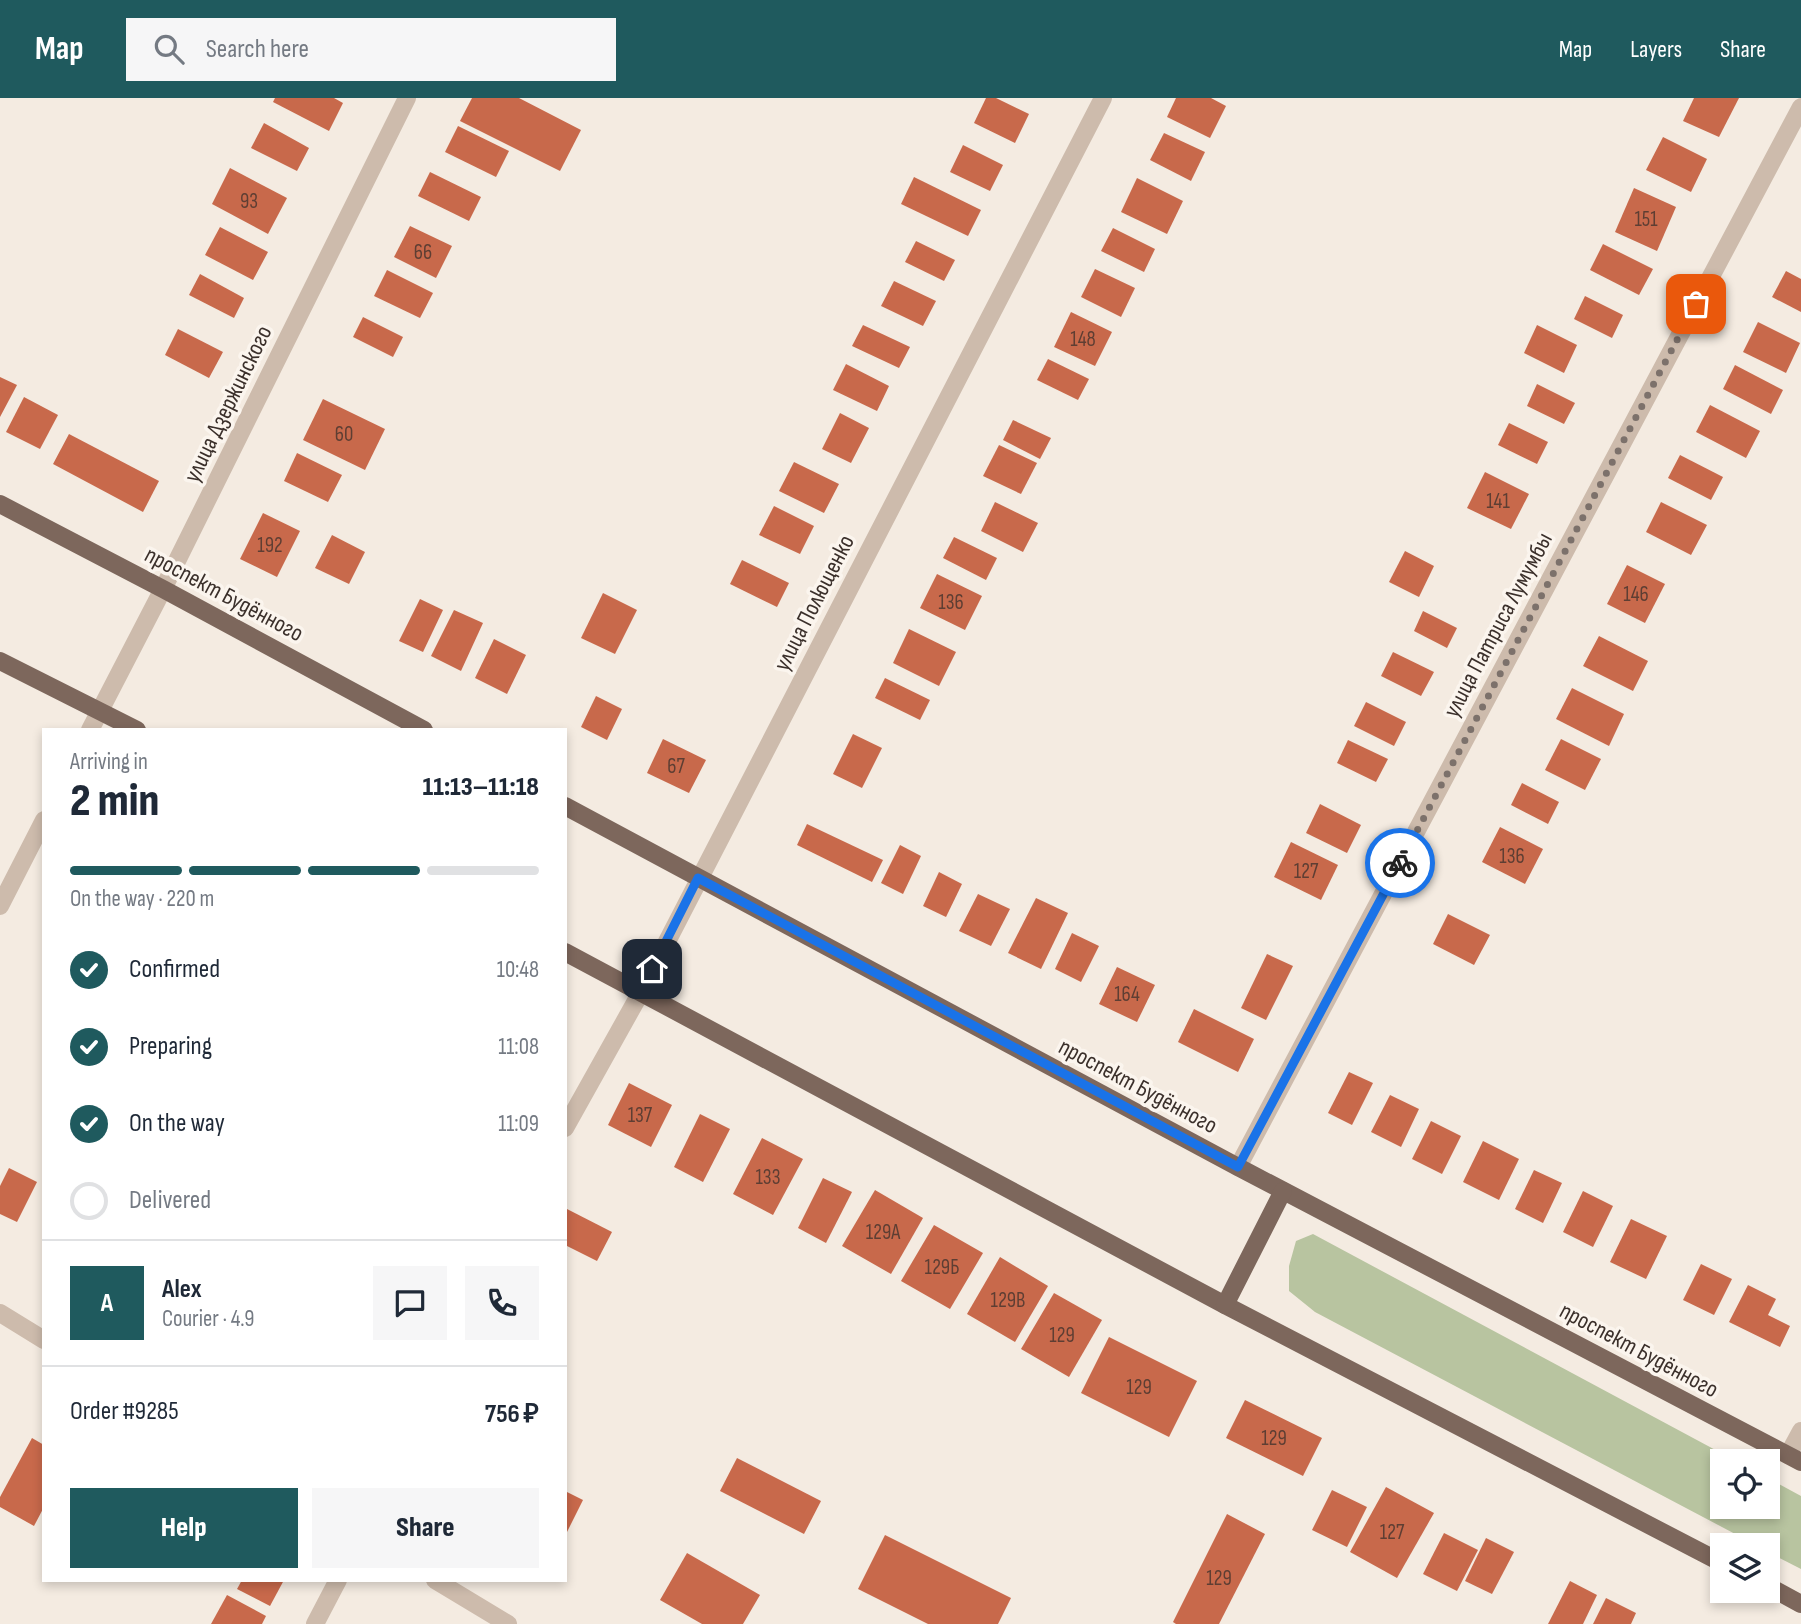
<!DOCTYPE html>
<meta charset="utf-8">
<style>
:root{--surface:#fff;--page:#f6f6f7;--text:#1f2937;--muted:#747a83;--line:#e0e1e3;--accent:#1f5a5e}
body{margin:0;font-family:"Sofia Sans Condensed",sans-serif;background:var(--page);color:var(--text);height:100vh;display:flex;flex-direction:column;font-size:26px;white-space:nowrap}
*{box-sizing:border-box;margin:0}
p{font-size:23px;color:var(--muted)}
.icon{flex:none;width:38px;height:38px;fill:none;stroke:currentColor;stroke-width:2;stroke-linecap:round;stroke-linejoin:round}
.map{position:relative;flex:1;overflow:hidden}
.side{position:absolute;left:42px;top:630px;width:525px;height:854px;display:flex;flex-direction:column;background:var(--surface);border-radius:0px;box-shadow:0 4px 10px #0003}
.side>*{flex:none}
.fabs{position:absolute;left:1710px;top:1351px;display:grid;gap:14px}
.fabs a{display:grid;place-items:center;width:70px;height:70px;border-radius:0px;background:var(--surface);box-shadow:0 4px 10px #0003;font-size:35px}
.pin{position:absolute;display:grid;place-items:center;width:60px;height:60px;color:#fff;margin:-30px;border-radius:14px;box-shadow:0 4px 10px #0006}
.courier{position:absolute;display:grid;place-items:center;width:70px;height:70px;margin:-35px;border:5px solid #1a73e8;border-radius:50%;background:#fff;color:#222;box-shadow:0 2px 9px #0007}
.headline em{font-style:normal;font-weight:800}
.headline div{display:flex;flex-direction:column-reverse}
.headline{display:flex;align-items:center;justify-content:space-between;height:119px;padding:0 28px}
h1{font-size:46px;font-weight:800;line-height:52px}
.bar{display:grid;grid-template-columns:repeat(4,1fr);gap:10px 7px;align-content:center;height:84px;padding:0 28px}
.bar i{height:9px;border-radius:5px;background:var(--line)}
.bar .selected{background:var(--accent)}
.bar p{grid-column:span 4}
.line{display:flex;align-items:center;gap:18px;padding:0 28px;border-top:2px solid var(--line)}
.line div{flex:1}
.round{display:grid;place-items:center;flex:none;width:74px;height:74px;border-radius:0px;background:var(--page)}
ol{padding:0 28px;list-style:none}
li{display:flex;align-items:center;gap:21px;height:77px}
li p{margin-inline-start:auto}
li .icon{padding:7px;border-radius:50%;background:var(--accent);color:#fff;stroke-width:4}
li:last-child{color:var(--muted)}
li i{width:38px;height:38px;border:4px solid var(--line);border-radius:50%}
.primary-button{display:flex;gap:14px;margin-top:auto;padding:14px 28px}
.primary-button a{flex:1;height:80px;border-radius:0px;background:var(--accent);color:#fff;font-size:28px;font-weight:800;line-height:80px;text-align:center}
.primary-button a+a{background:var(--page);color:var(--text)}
header{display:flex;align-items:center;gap:42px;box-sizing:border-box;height:98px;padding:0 35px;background:var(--accent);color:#fff}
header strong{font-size:33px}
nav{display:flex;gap:38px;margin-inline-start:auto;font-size:24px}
.search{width:490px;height:63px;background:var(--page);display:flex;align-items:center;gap:18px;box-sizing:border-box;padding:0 24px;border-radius:0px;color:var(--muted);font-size:26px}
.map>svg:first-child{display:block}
</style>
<header>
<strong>Map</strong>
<div class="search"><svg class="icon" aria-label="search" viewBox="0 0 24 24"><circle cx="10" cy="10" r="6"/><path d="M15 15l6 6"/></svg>Search here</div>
<nav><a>Map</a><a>Layers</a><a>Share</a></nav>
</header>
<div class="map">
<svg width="1801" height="1526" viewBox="0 0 1801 1526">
<rect width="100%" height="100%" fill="#f4ebe1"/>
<path fill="#b8c4a0" d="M1313 1136 1736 1363H1722V1409H1768V1380L1801 1398V1471L1768 1454V1447H1756L1315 1214 1289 1193V1168L1296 1143Z"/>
<g fill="#c8694b">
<path d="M275 0H334L343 5 329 33 273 4Z"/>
<path d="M472 0H519L581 32 560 73 460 23Z"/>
<path d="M986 0H996L1029 16 1015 45 974 25Z"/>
<path d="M1176 0H1211L1226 8 1210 40 1167 19Z"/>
<path d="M1694 0H1739L1719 39 1683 23Z"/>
<path d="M264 25 309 50 297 73 251 50Z"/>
<path d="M458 28 509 53 496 79 445 54Z"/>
<path d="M1164 35 1205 54 1191 83 1150 62Z"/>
<path d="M1663 39 1707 61 1691 94 1646 72Z"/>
<path d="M963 47 1003 67 990 93 950 74Z"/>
<path d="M230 70 287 100 268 136 212 106Z"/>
<path d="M430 74 481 99 469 123 418 98Z"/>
<path d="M914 79 981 112 968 138 901 106Z"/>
<path d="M1137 80 1183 103 1167 136 1121 114Z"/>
<path d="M1634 90 1676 109 1657 153 1615 134Z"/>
<path d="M410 128 452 148 436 180 394 159Z"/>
<path d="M220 129 268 154 253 182 205 157Z"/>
<path d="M1113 130 1155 151 1144 174 1101 153Z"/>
<path d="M916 143 955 162 944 183 905 164Z"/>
<path d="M1603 146 1653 171 1639 197 1590 172Z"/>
<path d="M1095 171 1135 190 1121 219 1081 199Z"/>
<path d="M387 172 433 195 420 220 374 198Z"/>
<path d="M1786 173 1801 181V214L1772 199Z"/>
<path d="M200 176 244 200 234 220 189 197Z"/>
<path d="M894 183 936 203 923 228 881 208Z"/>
<path d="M1585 198 1623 217 1612 240 1574 221Z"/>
<path d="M1071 214 1112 234 1095 268 1054 249Z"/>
<path d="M363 219 403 239 393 259 353 239Z"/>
<path d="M1758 224 1800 245 1786 275 1743 254Z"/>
<path d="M863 227 910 249 899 270 852 248Z"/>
<path d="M1537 227 1577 247 1564 275 1524 255Z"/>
<path d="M178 231 223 254 209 280 165 257Z"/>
<path d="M1048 261 1089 281 1078 302 1037 282Z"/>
<path d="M846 266 889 288 877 313 833 292Z"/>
<path d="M1735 267 1783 292 1771 316 1723 291Z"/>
<path d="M0 279 17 287 0 319Z"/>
<path d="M1537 286 1575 305 1564 326 1527 308Z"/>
<path d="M24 299 58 317 40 351 6 334Z"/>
<path d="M323 301 385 331 365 372 303 342Z"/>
<path d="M1710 307 1760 333 1746 360 1696 334Z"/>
<path d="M840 315 869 330 851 365 822 351Z"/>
<path d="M1013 322 1051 340 1040 361 1003 342Z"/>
<path d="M1509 325 1548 344 1537 366 1498 347Z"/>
<path d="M69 336 159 383 143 414 53 366Z"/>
<path d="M999 347 1037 365 1021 396 983 378Z"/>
<path d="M297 355 342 377 328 404 284 383Z"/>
<path d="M1680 357 1723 379 1711 402 1668 380Z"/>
<path d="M794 364 839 386 824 415 779 393Z"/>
<path d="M1485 374 1529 396 1511 431 1467 410Z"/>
<path d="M995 404 1038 425 1023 454 981 433Z"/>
<path d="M1661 404 1707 427 1691 457 1646 434Z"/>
<path d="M774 408 814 428 800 456 759 437Z"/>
<path d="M263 415 300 433 277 479 240 461Z"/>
<path d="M332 437 365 454 349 486 315 470Z"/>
<path d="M954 439 997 460 986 482 943 460Z"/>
<path d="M1405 453 1434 468 1419 499 1389 484Z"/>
<path d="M742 462 789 485 777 509 730 486Z"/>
<path d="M1627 467 1665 486 1645 525 1607 506Z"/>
<path d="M937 476 982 498 965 532 920 510Z"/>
<path d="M603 495 637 512 615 556 581 540Z"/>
<path d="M420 501 443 512 423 554 399 543Z"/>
<path d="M454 512 483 525 461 573 431 558Z"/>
<path d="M1423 513 1457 530 1447 550 1414 533Z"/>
<path d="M909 531 956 554 939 588 893 565Z"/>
<path d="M1599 538 1648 563 1633 593 1583 568Z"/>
<path d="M494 541 526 557 507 596 475 580Z"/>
<path d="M1393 554 1434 574 1421 598 1381 578Z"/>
<path d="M885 580 930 602 920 622 875 600Z"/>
<path d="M1572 590 1624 616 1609 648 1556 621Z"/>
<path d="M596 598 622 611 607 642 581 629Z"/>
<path d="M1366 604 1406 624 1394 648 1354 628Z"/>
<path d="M853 636 882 650 862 690 833 676Z"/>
<path d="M663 641 706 662 689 695 647 675Z"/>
<path d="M1561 641 1601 661 1585 692 1545 672Z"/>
<path d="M1348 642 1388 661 1376 684 1337 665Z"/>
<path d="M1522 685 1559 704 1548 726 1511 707Z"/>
<path d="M1320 706 1361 727 1347 755 1306 735Z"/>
<path d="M807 726 883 762 872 784 797 747Z"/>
<path d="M1500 729 1543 751 1525 786 1482 764Z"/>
<path d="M1291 744 1338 767 1321 802 1274 779Z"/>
<path d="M900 747 921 758 903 796 881 785Z"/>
<path d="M939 774 962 786 946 819 923 808Z"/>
<path d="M978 796 1010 811 991 848 959 833Z"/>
<path d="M1036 800 1068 815 1041 871 1008 855Z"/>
<path d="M1448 816 1490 837 1474 867 1433 846Z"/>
<path d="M1072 835 1099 848 1081 884 1055 871Z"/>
<path d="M1267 856 1293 868 1266 922 1241 910Z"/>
<path d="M1117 869 1155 887 1137 924 1099 906Z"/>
<path d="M1194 911 1254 941 1238 974 1178 944Z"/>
<path d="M1349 974 1373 985 1352 1027 1328 1015Z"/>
<path d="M629 985 672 1007 651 1049 608 1027Z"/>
<path d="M1390 997 1419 1011 1401 1049 1371 1034Z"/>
<path d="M700 1016 730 1031 703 1084 674 1069Z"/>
<path d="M1431 1023 1461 1038 1442 1076 1412 1061Z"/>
<path d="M762 1040 803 1061 773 1117 733 1096Z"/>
<path d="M1483 1043 1519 1061 1499 1102 1463 1084Z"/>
<path d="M9 1070 37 1084 17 1124 0 1116V1088Z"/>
<path d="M1534 1072 1562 1085 1543 1125 1515 1111Z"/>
<path d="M823 1080 852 1094 826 1145 798 1130Z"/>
<path d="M875 1092 923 1120 891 1176 842 1148Z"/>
<path d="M1583 1093 1613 1108 1593 1149 1563 1134Z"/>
<path d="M567 1111 612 1134 597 1163 565 1147Z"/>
<path d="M1631 1121 1667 1138 1646 1181 1610 1164Z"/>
<path d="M934 1127 983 1155 950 1211 901 1183Z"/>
<path d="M1000 1159 1048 1188 1015 1244 967 1216Z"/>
<path d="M1701 1166 1732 1181 1714 1217 1683 1202Z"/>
<path d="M1748 1187 1776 1201 1768 1217 1790 1228 1780 1249 1729 1224Z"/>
<path d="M1054 1195 1102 1222 1069 1279 1021 1251Z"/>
<path d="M1109 1239 1197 1283 1169 1339 1081 1295Z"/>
<path d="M1245 1302 1322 1340 1303 1378 1226 1340Z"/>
<path d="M32 1340 44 1347V1409L34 1428 0 1409V1399Z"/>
<path d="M737 1360 821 1403 804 1436 720 1393Z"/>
<path d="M1386 1389 1434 1415 1397 1480 1350 1454Z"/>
<path d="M1332 1392 1367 1409 1347 1449 1312 1432Z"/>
<path d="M565 1393 583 1402 565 1438Z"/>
<path d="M1227 1416 1265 1436 1219 1526H1176L1173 1524Z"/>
<path d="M1444 1435 1478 1452 1457 1493 1423 1476Z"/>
<path d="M885 1437 1011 1500 998 1526H928L858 1491Z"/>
<path d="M1486 1440 1514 1454 1492 1496 1465 1483Z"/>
<path d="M687 1455 760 1497 743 1526H702L660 1502Z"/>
<path d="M242 1482H284L270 1508 237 1491Z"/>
<path d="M1570 1483 1597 1497 1583 1526H1548Z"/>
<path d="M227 1497 266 1518 262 1526H211Z"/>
<path d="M1606 1500 1636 1515 1631 1526H1593Z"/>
</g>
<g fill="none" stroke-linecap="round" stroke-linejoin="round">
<g stroke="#cdbbac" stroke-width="18">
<path d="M90 632 163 491 407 0"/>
<path d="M0 808 44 722"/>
<path d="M565 1030 641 894 1103 0"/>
<path d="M1238 1069 1801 9"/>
<path d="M0 1215 44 1242"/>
<path d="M1788 1357 1801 1333"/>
<path d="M435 1482 508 1526"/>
<path d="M315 1526 338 1482"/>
</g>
<g stroke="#7d675c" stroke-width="18">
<path d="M0 406 163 491 424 632"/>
<path d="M0 563 137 632"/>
<path d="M565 708 1238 1069 1801 1364"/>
<path d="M565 854 1225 1207 1722 1465"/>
<path d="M1225 1207 1283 1093"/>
<path d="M1768 1488 1801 1506"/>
</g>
</g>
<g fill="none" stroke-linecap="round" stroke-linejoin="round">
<path stroke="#7c716b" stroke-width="7" stroke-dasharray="0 12.6" d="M1400 765 1696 206"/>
<path stroke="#1a73e8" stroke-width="9" d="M652 871 698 780 1238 1069 1400 765"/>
</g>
<g text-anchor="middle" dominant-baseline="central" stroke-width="7" stroke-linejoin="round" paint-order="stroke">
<g font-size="21" fill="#5e3e33">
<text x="249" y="103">93</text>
<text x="1646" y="121">151</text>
<text x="423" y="154">66</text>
<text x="1083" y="241">148</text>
<text x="344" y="336">60</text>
<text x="1498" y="403">141</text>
<text x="270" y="447">192</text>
<text x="1636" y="496">146</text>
<text x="951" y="504">136</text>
<text x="676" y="668">67</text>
<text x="1512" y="758">136</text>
<text x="1306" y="773">127</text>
<text x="1127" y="896">164</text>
<text x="640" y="1017">137</text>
<text x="768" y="1079">133</text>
<text x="883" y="1134">129А</text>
<text x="942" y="1169">129Б</text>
<text x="1008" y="1202">129В</text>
<text x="1062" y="1237">129</text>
<text x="1139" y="1289">129</text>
<text x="1274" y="1340">129</text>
<text x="1392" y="1434">127</text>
<text x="1219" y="1480">129</text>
</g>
<g font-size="24" fill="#3b302b" stroke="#fbf5ee">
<text transform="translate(228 306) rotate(-64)">улица Дзержинского</text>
<text transform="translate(224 496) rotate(28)">проспект Будённого</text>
<text transform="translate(814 505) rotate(-63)">улица Полющенко</text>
<text transform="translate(1498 527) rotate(-62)">улица Патриса Лумумбы</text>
<text transform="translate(1138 988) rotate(28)">проспект Будённого</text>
<text transform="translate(1639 1252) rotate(28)">проспект Будённого</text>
</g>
</g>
</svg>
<div class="fabs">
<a><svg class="icon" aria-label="locate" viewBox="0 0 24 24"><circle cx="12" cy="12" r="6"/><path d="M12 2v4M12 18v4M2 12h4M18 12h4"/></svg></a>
<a><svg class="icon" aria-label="layers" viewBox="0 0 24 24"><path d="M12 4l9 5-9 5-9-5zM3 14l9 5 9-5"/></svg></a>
</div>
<div class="pin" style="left:1696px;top:206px;background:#ea580c"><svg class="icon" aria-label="bag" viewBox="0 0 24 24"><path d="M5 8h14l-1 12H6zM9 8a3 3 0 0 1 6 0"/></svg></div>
<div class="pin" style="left:652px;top:871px;background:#1f2937"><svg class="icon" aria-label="home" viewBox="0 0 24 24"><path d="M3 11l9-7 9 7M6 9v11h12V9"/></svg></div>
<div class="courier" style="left:1400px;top:765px"><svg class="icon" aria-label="bike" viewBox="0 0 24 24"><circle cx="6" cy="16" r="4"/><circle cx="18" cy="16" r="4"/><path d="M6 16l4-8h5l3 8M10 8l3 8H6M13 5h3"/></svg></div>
<section class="side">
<div class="headline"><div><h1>2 min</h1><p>Arriving in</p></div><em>11:13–11:18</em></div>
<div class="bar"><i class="selected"></i><i class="selected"></i><i class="selected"></i><i></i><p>On the way · 220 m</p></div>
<ol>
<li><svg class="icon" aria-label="check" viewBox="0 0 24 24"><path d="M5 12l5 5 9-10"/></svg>Confirmed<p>10:48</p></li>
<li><svg class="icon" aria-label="check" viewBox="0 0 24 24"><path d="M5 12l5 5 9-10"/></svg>Preparing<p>11:08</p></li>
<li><svg class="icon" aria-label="check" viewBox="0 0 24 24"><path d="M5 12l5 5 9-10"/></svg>On the way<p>11:09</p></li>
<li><i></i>Delivered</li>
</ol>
<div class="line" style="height:126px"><b class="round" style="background:var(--accent);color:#fff">A</b><div><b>Alex</b><p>Courier · 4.9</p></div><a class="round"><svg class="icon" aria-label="chat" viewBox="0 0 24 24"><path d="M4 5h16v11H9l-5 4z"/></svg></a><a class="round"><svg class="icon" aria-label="phone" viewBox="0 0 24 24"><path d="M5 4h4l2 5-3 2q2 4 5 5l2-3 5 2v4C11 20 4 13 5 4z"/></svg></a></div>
<div class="line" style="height:91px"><div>Order #9285</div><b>756 ₽</b></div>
<div class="primary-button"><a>Help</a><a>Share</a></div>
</section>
</div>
